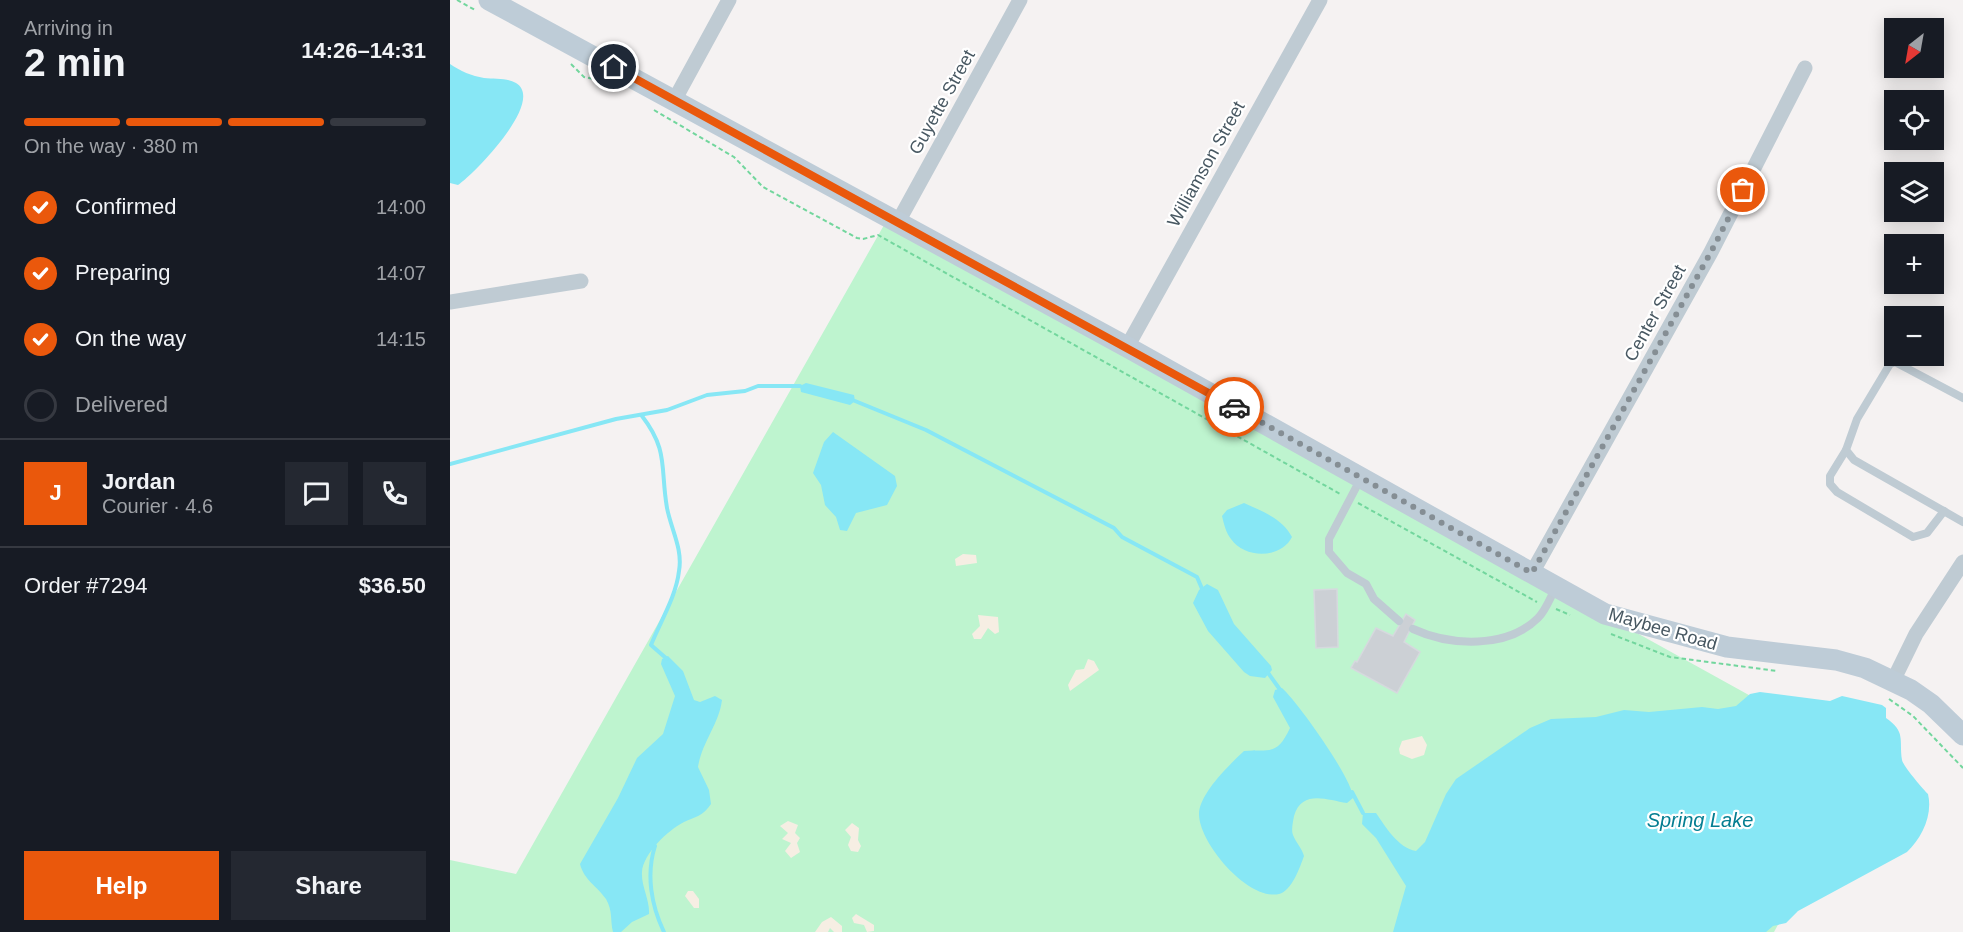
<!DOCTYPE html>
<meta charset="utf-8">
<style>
:root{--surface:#171b24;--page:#242831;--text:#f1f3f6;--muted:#9ea1a6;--line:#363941;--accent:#ea580c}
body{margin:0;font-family:Helvetica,sans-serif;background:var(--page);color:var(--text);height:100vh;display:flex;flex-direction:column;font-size:22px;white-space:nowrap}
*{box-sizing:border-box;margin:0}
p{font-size:20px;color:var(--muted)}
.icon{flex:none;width:33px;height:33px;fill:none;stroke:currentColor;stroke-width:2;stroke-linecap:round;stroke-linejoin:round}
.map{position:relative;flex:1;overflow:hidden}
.side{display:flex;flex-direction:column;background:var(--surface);width:450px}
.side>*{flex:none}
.needle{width:39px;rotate:211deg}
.fabs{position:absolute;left:1434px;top:18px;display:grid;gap:12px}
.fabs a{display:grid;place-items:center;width:60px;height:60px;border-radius:0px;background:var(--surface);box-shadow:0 3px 15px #0003;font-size:30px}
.pin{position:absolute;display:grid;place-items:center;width:51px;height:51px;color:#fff;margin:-26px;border:3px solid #fff;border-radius:50%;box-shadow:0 2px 6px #0007}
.courier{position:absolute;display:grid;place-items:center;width:60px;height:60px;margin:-30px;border:4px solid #ea580c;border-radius:50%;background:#fff;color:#222;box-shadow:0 2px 8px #0007}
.headline em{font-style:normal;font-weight:800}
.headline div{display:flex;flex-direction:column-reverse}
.headline{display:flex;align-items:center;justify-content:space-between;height:102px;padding:0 24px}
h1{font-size:39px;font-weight:800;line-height:45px}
.bar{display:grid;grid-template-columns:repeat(4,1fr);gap:9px 6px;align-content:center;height:72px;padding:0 24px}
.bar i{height:8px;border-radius:4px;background:var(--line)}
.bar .active{background:var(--accent)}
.bar p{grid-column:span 4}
.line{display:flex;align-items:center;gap:15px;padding:0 24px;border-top:2px solid var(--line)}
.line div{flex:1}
.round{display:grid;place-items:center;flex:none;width:63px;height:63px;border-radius:0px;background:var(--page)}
ol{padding:0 24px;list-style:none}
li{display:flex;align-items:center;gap:18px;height:66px}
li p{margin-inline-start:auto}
li .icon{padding:6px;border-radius:50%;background:var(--accent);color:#fff;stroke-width:4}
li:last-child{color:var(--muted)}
li i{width:33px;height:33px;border:3px solid var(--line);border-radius:50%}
.button{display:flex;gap:12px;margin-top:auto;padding:12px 24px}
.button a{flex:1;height:69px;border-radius:0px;background:var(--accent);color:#fff;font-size:24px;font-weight:800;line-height:69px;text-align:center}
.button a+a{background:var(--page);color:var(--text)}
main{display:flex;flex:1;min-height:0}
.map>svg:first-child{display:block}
</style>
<main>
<section class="side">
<div class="headline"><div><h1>2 min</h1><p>Arriving in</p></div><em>14:26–14:31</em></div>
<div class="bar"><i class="active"></i><i class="active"></i><i class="active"></i><i></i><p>On the way · 380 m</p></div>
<ol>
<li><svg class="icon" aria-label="check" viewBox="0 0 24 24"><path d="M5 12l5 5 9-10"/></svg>Confirmed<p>14:00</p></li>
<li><svg class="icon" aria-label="check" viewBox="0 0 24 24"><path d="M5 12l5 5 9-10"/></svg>Preparing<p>14:07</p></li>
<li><svg class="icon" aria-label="check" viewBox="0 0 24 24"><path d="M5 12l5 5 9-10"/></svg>On the way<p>14:15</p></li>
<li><i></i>Delivered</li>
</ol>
<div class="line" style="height:108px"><b class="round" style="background:var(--accent);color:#fff">J</b><div><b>Jordan</b><p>Courier · 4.6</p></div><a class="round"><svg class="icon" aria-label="chat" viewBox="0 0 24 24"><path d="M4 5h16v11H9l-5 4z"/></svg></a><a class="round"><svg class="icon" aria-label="phone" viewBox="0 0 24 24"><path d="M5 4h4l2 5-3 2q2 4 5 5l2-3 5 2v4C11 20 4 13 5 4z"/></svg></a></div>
<div class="line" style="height:78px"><div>Order #7294</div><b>$36.50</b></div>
<div class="button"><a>Help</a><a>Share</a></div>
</section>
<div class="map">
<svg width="1513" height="932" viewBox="0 0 1513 932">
<rect width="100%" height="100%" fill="#f5f2f2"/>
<path fill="#bef4cf" d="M438 218 1418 761 1324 932H0V860L66 874Z"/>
<g fill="#f6eee3">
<path d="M513 554 526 555 527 563 506 566 505 559Z"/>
<path d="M528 615 548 617 549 632 545 634 538 628 531 639H524L522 634 530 626Z"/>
<path d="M638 659 644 661 649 670 620 691 618 685 626 670 634 669Z"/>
<path d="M972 736 977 745 974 755 962 759 950 754 949 749 952 741Z"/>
<path d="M338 821 348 825 345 833 350 838 347 843 350 852 341 858 335 851 341 843 332 839 338 833 330 826Z"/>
<path d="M402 823 409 828 408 840 411 846 408 852 401 851 398 845 401 837 395 830Z"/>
<path d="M238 891H243L249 899V908H244L235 896Z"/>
<path d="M406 914 424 925V931L417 932 414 925 404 923 402 918Z"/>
<path d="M381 917 392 926V932H384L380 928 378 932H365L372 922Z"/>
</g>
<g fill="#87e7f5">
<path d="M0 64C10 71 22 76 34 78 44 79 57 78 66 83 96 101 24 174 8 185L0 183Z"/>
<path d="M356 383 404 395 405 401 400 405 351 392 350 386Z"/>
<path d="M383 432 445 476 447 486 437 505 406 513 397 531 390 530 386 517 375 505 371 485 363 473 374 442Z"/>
<path d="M794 503C812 511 833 519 842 537 831 559 795 559 781 539 776 533 774 524 772 516L777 510Z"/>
<path d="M757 584 768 590 784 624 821 666 822 670 815 678 800 676 794 672 758 631 743 603 749 590Z"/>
<path d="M218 656 233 671 244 700 250 702 265 696 272 700C269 724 252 742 248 767L259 790 261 804C253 816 245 817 234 822 218 830 193 854 192 872 191 886 200 900 199 914L182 922 171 932H163C160 921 163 911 156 899 147 886 134 880 130 864L168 798 187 758 213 734 225 696 211 664 212 659Z"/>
<path d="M832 688C847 701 904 781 903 798L897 803C877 800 852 789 844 816 843 822 841 830 843 835 846 843 852 848 854 856 850 867 842 891 829 894 798 901 749 843 749 814 749 794 780 764 794 751 820 749 827 756 840 728L823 697 825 690Z"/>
<path d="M1310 692 1380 701 1392 696 1432 705 1436 708V718C1456 732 1449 739 1452 760 1453 766 1473 789 1478 794 1483 815 1472 838 1457 852L1348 911 1336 923 1323 926 1316 932H943L956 886 926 838 912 824 913 813H926C935 826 948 848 966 851L975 842 996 794 1006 779 1080 728 1101 719 1146 717 1174 710 1199 712 1252 707 1268 709 1286 706 1300 694Z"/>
</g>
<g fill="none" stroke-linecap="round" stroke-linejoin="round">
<g stroke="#87e7f5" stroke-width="4">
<path d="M405 401 476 430 664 528 672 537 747 577 753 591"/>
<path d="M192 416C219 451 210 468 217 508 221 529 233 549 229 571 226 597 210 622 201 645L217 659"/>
<path d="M0 464 166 419 217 410 257 395 295 391 308 386H350"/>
<path d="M816 670 831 691"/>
<path d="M902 792 913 813"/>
<path d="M205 846C196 874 201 905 214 932"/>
</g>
</g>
<g fill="#ccd0d5" stroke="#d6d9de" stroke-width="1.5">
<path d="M887 589 888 647 866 648 864 590Z"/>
<path d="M956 614 965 620 954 642 970 652 947 693 901 668 905 661 907 662 926 628 943 636Z"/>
</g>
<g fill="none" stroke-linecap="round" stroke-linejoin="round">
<g stroke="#72d69d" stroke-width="2" stroke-dasharray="4.5 3" stroke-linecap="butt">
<path d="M7 0 25 10"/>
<path d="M121 64 134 77 149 80"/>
<path d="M204 110 284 157 313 187 407 238 413 239 428 235 892 495"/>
<path d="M908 503 1087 602"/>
<path d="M1106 609 1120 615"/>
<path d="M1161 634 1220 657 1327 671"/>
<path d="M1439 699 1463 716 1513 768"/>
</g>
<g stroke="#bfcbd3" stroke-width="8">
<path d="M1513 398 1445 362 1440 364 1407 419 1396 450 1404 460 1513 522"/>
<path d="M1396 450 1380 476V484L1387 492 1463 537 1477 533 1494 511"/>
<path d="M911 478 879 539V552L897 573 916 584 924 599 949 621"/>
<path d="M963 629C1000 646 1057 649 1088 618 1096 610 1100 598 1105 589"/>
</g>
<g stroke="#bfcbd3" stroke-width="15">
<path d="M225 99 279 0"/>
<path d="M448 222 570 0"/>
<path d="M0 302 131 281"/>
<path d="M677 347 870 0"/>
<path d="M1082 573 1261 252 1355 68"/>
<path d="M1443 681 1466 634 1513 562"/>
</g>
<path stroke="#beccd7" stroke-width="21" d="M39 0 677 347 1155 614 1277 647 1386 660 1415 668 1461 690 1481 704 1513 735"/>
</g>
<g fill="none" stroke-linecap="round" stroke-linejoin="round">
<path stroke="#858e94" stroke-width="6" stroke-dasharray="0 10.8" d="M784 407 1082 573 1261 252 1293 190"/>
<path stroke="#ea580c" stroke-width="8" d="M164 67 784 407"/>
</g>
<g text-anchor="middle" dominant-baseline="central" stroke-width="4.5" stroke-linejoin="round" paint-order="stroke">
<g font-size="18" fill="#485862" stroke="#fff">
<text transform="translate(492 102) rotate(-61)">Guyette Street</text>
<text transform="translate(756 164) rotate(-61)">Williamson Street</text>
<text transform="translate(1205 313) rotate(-61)">Center Street</text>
<text transform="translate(1213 629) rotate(16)">Maybee Road</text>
</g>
<g font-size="20" font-style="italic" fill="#047e92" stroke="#fff">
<text x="1250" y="820">Spring Lake</text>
</g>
</g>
</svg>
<div class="fabs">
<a><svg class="needle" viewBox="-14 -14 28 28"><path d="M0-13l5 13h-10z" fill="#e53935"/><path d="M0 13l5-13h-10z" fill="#9ea1a6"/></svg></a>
<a><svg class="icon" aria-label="locate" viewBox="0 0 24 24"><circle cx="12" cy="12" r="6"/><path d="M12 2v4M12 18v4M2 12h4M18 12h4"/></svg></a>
<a><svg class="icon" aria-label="layers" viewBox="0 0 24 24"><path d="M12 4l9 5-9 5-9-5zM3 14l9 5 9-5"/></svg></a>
<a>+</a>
<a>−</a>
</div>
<div class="pin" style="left:1293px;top:190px;background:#ea580c"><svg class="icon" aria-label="bag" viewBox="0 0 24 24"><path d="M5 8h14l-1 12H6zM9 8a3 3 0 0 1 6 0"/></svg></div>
<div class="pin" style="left:164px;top:67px;background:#1f2937"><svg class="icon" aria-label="home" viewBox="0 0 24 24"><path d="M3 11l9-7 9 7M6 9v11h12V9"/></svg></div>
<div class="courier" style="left:784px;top:407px"><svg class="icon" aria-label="car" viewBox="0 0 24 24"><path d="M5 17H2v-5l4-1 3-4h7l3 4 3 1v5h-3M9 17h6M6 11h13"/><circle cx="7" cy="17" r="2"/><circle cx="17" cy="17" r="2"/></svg></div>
</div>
</main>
